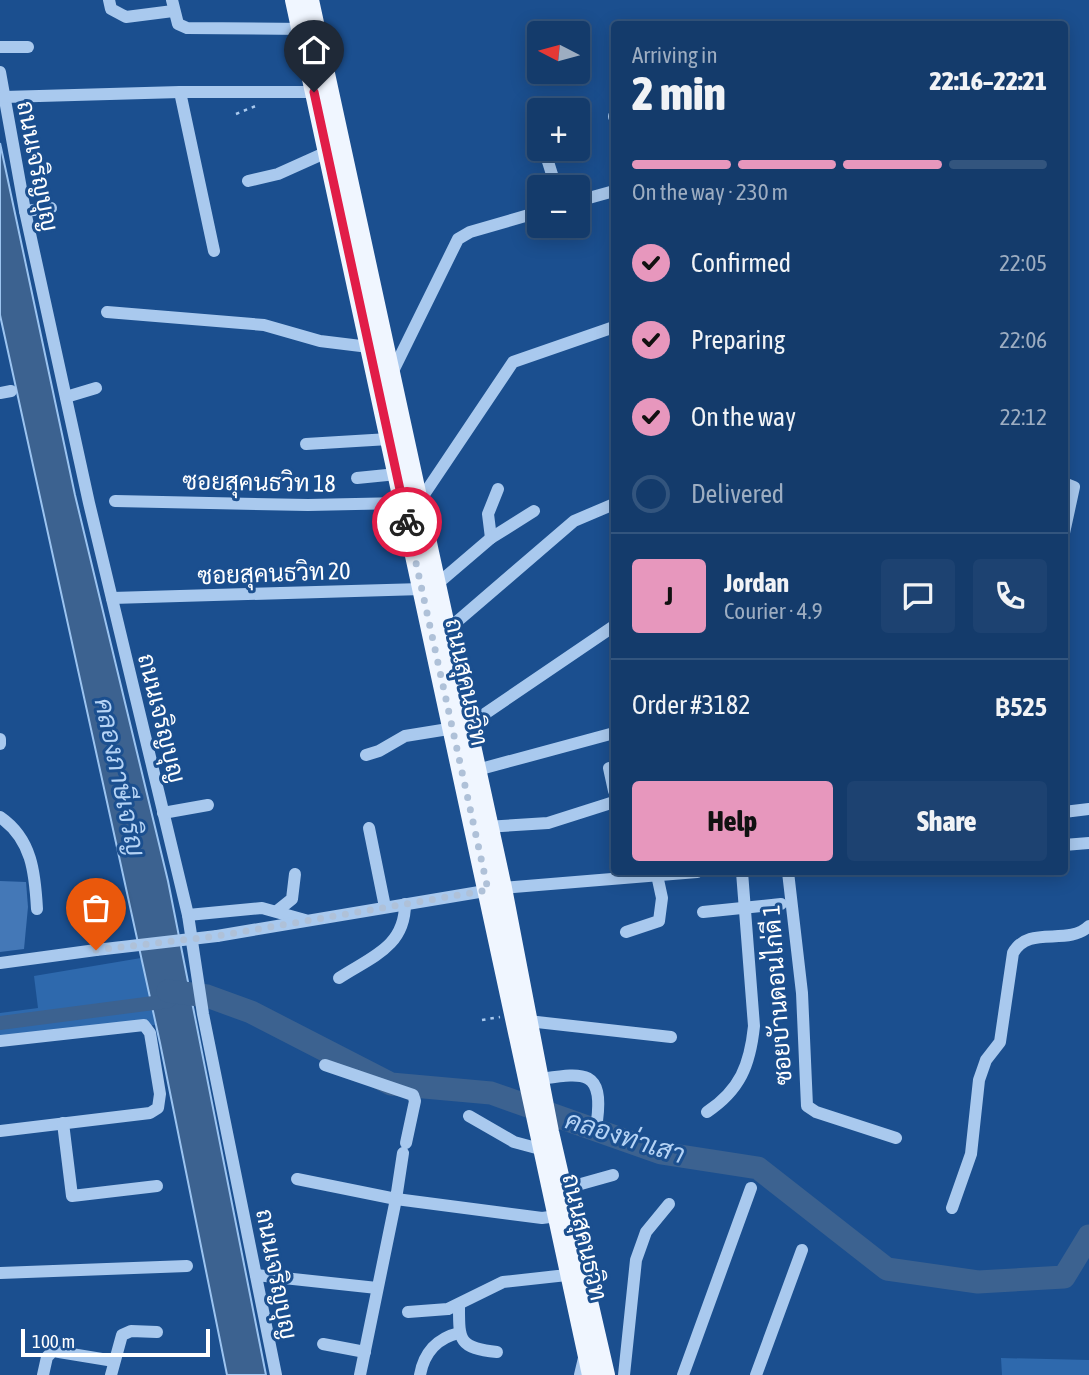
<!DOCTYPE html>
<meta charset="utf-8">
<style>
:root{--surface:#143b6b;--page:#1d4271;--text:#f1f3f6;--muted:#9dadc1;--line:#33557e;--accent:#e797bd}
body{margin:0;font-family:"Asap Condensed",Sarabun,sans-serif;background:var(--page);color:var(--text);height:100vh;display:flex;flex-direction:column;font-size:26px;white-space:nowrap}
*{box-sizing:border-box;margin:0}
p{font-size:23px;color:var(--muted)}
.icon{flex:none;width:38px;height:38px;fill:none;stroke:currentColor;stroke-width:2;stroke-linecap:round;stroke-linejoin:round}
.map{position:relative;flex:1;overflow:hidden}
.details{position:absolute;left:611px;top:21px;width:457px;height:854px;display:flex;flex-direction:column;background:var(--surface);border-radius:7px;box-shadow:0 4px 18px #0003,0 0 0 2px var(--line)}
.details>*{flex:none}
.needle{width:46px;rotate:276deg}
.controls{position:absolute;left:527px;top:21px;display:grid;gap:14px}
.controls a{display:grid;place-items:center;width:63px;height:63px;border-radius:7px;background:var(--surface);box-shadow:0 4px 18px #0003,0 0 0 2px var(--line);font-size:35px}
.scale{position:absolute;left:21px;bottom:18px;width:189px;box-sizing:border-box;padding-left:7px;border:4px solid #fff;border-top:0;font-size:19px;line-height:24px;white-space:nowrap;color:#fff;-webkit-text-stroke:5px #1b4f8f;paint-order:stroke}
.pin{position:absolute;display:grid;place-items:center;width:60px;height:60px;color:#fff;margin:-72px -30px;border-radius:50% 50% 50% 0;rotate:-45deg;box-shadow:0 0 7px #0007}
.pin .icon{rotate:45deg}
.courier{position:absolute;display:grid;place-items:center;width:70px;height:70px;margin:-35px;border:5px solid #e11d48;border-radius:50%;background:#fff;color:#222;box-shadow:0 2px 9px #0007}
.overview em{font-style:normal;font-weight:800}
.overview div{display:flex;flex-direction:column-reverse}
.overview{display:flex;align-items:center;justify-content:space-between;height:119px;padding:0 21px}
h1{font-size:46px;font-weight:800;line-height:52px}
.bar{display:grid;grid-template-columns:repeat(4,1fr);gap:10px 7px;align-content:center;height:84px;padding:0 21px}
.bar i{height:9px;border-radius:5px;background:var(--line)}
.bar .current{background:var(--accent)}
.bar p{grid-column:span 4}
.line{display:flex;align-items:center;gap:18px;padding:0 21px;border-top:2px solid var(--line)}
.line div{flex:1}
.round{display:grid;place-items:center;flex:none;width:74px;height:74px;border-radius:7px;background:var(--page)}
ol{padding:0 21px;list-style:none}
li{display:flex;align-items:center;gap:21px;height:77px}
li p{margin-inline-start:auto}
li .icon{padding:7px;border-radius:50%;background:var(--accent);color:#111;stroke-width:4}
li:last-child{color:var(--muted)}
li i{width:38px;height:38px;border:4px solid var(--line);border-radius:50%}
.action{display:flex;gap:14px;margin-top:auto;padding:14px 21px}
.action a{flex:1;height:80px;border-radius:7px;background:var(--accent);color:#111;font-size:28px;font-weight:800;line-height:80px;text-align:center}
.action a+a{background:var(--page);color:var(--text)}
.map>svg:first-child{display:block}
</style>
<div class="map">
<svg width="1089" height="1375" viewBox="0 0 1089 1375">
<rect width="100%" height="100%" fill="#1b4f8f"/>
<g fill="#2e69ad">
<path d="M141 958 156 1025 0 1040V1013L38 1008 34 976Z"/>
<path d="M1001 1358 1089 1360V1375H1002Z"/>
</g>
<path fill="#3c6290" stroke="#9cc4f0" stroke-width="2" d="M0 143 75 495 168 881 266 1375H227L160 1043 0 315Z"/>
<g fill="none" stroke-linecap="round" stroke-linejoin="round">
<path stroke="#3c6290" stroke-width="14" d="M0 1023 169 1001"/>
<path stroke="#3c6290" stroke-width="23" d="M168 991 207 996 251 1012 391 1084 491 1093 661 1153 758 1168 887 1269 978 1282 1064 1277 1089 1236"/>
</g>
<path fill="#4478b7" d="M0 881 26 882 28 907 24 949 0 952Z"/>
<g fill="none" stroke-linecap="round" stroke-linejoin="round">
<g stroke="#a9c9ee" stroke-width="2.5" stroke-dasharray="3.5 5" stroke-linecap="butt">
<path d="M236 114 258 105"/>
<path d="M482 1020 500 1017"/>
</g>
<g stroke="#a9c9ee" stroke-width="12">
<path d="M109 0 111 9 126 17 173 11"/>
<path d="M172 0 178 24 187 28 306 29"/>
<path d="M0 47H28"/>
<path d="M0 72 25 211 89 503 188 915 203 1014 276 1375"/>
<path d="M180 92 214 251"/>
<path d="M4 97 180 92H314"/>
<path d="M614 116V117"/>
<path d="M538 130 539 132"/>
<path d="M544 149 556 187"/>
<path d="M248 181 278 174 327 152"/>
<path d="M578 201 614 191"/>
<path d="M25 211 51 208"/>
<path d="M107 312 264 325 320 341 369 347"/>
<path d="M391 375 458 239 470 232 539 212"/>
<path d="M0 393 11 391"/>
<path d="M66 397 96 388"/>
<path d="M306 444 389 439"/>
<path d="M357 478 397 474"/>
<path d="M1064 483 1074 487 1064 533"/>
<path d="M115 501 308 505 403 503"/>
<path d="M419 502 513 362 614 327"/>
<path d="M491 538 488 514 498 489"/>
<path d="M112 598 422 589 436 585 491 538 534 511"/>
<path d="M446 631 574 521 614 504"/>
<path d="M0 739V744"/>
<path d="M366 755 379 751 405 736 467 726 614 626"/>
<path d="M609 768 614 791"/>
<path d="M477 770 614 733"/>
<path d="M1064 812 1089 809"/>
<path d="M163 813 208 805"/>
<path d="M0 817C32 839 35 873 37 909"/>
<path d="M485 827 548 823 614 802"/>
<path d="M369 828 385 907"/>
<path d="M1064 845 1089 843"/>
<path d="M788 872 802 993 807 1106 816 1112 896 1138"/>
<path d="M277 911 292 899 295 874"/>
<path d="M703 912 781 904"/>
<path d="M188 915 262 908 305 920"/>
<path d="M626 932 659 921 662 898 657 875"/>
<path d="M217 936 503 888 697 872"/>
<path d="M0 963 96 950"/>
<path d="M339 978C371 957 405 947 405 904"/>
<path d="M528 1021 671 1037"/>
<path d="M0 1041 144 1025 150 1033 160 1094 158 1108 150 1113 0 1131"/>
<path d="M325 1065 413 1095 415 1101 406 1143"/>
<path d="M540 1079C582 1073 604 1068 597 1121"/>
<path d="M707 1112C740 1090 750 1065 754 1026L742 872"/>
<path d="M469 1116 514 1142 540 1149"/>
<path d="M63 1123 72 1196 157 1186"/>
<path d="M297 1179 396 1199 403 1153"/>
<path d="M563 1189 613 1175"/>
<path d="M952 1208 971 1154 979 1080 986 1060 1000 1042 1013 953C1029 924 1067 947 1089 926"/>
<path d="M0 1273 187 1266"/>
<path d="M256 1275 377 1288"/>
<path d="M459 1305C459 1340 458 1348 497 1352"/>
<path d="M408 1312 448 1309 503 1282 576 1274"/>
<path d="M323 1344 365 1352"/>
<path d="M43 1375 47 1357 53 1351 114 1361"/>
<path d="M111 1375 122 1335 131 1331 157 1332"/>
<path d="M360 1375 396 1199 542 1218 565 1215"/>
<path d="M420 1375C424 1353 437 1338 459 1333"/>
<path d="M580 1375 585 1354"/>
<path d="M624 1375 636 1260 646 1232 669 1204"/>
<path d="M683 1375 751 1188"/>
<path d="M756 1375 802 1250"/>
</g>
<g stroke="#f0f6ff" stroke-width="18">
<path d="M294 0 591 1375"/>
<path d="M310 0 503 888 550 1132 606 1375"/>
</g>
<path stroke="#a9c9ee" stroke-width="12" d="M96 950 217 936"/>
</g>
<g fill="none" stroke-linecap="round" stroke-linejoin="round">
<path stroke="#afc1d8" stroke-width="7" stroke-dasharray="0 12.6" d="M96 950 217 936 488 890 407 522"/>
<path stroke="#e11d48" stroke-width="9" d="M314 92 407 522"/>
</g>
<g text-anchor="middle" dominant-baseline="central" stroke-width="6" stroke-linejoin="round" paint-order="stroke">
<g font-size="24" fill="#fff" stroke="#1b4f8f">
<text transform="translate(38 166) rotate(79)">ถนนเจริญบุญ</text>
<text transform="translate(259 482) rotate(1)">ซอยสุคนธวิท 18</text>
<text transform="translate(274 573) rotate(-2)">ซอยสุคนธวิท 20</text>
<text transform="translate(467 682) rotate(78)">ถนนสุคนธวิท</text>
<text transform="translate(162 718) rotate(76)">ถนนเจริญบุญ</text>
<text transform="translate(777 995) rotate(-94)">ซอยบัานดอนไก่ดี 1</text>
<text transform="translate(585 1237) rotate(77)">ถนนสุคนธวิท</text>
<text transform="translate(277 1274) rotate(79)">ถนนเจริญบุญ</text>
</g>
<g font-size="26" font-style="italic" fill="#b5d3f5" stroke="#1b4f8f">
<text transform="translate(120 777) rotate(78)">คลองภาษีเจริญ</text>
<text transform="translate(625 1137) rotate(17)">คลองท่าเสา</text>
</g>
</g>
</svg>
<div class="controls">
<a><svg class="needle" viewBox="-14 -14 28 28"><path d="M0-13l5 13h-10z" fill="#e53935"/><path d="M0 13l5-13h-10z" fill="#9dadc1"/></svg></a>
<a>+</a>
<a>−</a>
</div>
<div class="scale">100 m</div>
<div class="pin" style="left:96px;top:950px;background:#ea580c"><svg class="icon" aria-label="bag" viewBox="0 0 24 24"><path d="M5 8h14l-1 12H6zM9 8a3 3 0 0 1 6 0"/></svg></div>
<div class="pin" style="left:314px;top:92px;background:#1f2937"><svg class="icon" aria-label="home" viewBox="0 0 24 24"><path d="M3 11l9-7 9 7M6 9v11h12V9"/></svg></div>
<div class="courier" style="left:407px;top:522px"><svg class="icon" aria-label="bike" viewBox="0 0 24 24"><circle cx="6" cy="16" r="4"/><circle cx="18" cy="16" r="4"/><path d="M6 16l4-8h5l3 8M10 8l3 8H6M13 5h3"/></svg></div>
<section class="details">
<div class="overview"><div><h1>2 min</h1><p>Arriving in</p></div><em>22:16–22:21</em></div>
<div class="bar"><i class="current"></i><i class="current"></i><i class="current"></i><i></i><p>On the way · 230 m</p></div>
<ol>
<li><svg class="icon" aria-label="check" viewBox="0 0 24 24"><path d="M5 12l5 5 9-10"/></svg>Confirmed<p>22:05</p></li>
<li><svg class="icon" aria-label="check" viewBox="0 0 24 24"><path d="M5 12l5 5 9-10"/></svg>Preparing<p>22:06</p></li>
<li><svg class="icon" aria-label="check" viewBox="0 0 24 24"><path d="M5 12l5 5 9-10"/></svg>On the way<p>22:12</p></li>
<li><i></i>Delivered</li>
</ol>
<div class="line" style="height:126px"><b class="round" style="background:var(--accent);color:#111">J</b><div><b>Jordan</b><p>Courier · 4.9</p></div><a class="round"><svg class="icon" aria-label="chat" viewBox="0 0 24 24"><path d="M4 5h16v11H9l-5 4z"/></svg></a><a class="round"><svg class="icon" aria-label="phone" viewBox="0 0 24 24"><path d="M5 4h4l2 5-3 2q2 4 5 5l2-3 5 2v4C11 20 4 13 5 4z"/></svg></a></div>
<div class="line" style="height:91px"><div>Order #3182</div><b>฿525</b></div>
<div class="action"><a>Help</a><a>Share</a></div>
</section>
</div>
